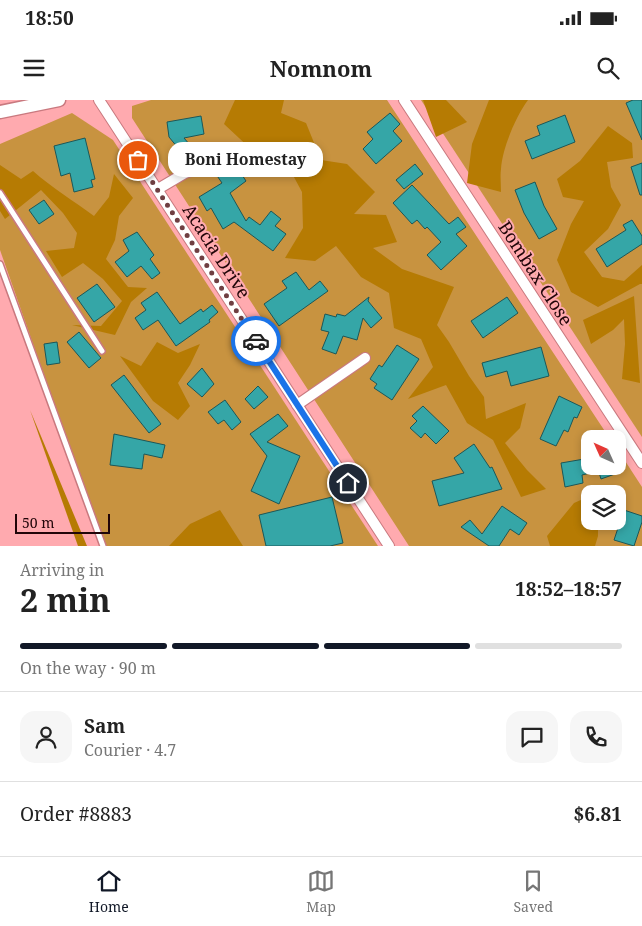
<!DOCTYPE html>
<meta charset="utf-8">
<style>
:root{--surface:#fff;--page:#f6f6f6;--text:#222;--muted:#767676;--line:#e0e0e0;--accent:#111827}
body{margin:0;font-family:"Noto Serif",serif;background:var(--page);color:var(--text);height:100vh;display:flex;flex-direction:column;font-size:19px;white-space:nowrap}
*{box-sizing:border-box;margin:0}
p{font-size:16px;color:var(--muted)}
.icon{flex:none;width:28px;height:28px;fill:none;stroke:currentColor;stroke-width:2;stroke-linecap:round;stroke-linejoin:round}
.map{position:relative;height:446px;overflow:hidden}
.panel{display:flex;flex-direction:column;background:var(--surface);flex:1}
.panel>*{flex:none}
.needle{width:32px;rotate:315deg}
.tools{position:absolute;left:581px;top:330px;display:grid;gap:10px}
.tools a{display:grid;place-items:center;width:45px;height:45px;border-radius:10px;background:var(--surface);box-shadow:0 2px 8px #0003;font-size:25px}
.scale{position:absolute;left:15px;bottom:12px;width:95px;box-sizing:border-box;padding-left:5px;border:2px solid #210508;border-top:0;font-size:14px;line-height:18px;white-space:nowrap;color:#210508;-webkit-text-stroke:4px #ffaaaf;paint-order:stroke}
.pin{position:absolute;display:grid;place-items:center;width:42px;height:42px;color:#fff;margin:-21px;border:2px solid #fff;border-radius:50%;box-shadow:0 1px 5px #0007}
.courier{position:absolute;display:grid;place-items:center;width:50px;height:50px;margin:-25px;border:4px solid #1a73e8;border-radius:50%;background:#fff;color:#222;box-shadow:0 1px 6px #0007}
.bubble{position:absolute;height:35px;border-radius:15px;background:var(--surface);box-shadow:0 2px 8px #0003;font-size:16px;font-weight:700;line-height:35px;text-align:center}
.headline em{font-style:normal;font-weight:700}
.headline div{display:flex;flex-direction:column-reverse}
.headline{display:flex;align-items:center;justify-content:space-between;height:85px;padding:0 20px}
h1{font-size:32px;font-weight:700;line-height:38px}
.bar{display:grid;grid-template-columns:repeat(4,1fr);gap:8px 5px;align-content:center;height:60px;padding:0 20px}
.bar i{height:6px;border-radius:4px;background:var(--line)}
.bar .active{background:var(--accent)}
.bar p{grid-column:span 4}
.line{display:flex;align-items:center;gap:12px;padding:0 20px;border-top:1px solid var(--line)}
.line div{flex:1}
.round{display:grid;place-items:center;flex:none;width:52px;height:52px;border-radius:15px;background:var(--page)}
.status{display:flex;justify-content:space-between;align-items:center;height:35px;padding:0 25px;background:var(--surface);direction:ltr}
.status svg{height:14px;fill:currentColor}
header{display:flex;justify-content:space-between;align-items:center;height:65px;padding:0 20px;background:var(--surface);font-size:22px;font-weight:700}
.tab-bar{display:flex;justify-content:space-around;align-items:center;height:70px;border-top:1px solid var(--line);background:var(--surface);font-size:14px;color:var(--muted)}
.tab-bar a{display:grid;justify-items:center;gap:2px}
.tab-bar .active{color:var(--accent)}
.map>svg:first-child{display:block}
</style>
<div class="status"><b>18:50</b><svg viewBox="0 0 49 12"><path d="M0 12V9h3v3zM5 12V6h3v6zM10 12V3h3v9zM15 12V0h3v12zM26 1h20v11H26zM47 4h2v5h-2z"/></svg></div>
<header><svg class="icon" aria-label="menu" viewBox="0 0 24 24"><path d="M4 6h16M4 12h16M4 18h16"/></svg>Nomnom<svg class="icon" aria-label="search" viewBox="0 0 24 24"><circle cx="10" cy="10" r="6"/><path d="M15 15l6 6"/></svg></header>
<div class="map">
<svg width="642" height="446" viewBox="0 0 642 446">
<rect width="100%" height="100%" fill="#ffaaaf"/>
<g fill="#c89340" fill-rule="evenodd">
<path d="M151 0H387L610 339H590V366H618V350L642 387V446H409L132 18V6ZM590 394H618V421H590Z"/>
<path d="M421 0H642V337Z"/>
<path d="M72 13 113 40 378 446H104L0 150V44Z"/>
</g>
<g fill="#b67b03">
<path d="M235 0H284L281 13 306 23 321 60 347 64 375 92 354 114 386 115 397 142 373 148 402 169 454 187 437 225 449 242 469 276 484 297 486 319 526 303 520 328 505 343 527 370 546 389 521 397 493 340 467 323 446 285 408 299 433 267 421 239 394 228 389 193 361 177 336 146 315 161 285 158 303 128 302 92 281 53 254 52 224 24Z"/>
<path d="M423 0H446L467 22 436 37Z"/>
<path d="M489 0H528C516 16 502 49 501 69 500 76 501 84 501 92L467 83 472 44Z"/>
<path d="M608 26 632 43 633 58 607 62 611 87 621 105 608 129 584 152 602 177 624 181 642 165V184H640L598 207 571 192 557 160 571 124 584 101 563 97 557 79 580 61Z"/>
<path d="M0 65 21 79 33 71C52 88 74 101 94 116L109 97 114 74 133 98 119 116 115 140 106 159 128 187 147 188 131 202 115 235 72 225 101 226 122 201 103 179 83 163 62 177 46 151 74 148 77 133 63 113 41 90 5 119 0 111Z"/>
<path d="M634 196 640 283 622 279 625 244 624 219 613 230 591 244 583 220Z"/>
<path d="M157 242 178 253 200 244 190 265 178 283 190 306 178 320 153 301 120 256 141 266Z"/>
<path d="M30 310 87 446H78Z"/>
<path d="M590 396V421H598V436L595 446H550L547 436 574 403Z"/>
<path d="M220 410 243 446H169L190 424Z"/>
</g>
<g fill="#35a6a7" stroke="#1c5758">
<path d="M633 0H642V40L626 3Z"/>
<path d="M390 13 400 24 393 31 402 41 376 64 363 49 373 39 367 32Z"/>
<path d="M565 15 575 42 532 59 525 41 540 35 537 26Z"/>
<path d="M201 16 204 34 184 38 196 52 187 59 169 37 167 22Z"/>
<path d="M85 38 95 79 91 80 93 87 74 92 70 73 61 76 54 46Z"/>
<path d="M225 49 246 81 230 93 246 121 249 117 260 125 271 111 281 119 275 126 286 134 273 151 234 122 223 129 211 108 207 111 199 97 222 83 207 61Z"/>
<path d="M642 63V95H640L631 67Z"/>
<path d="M415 64 423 74 404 89 396 80Z"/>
<path d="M535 82 544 106 557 129 539 139 524 113 515 90Z"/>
<path d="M412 85 449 124 458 117 466 127 456 134 467 146 441 170 427 155 441 142 427 127 425 129 417 120 412 124 393 103Z"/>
<path d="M44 100 54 114 39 124 29 110Z"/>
<path d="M632 120 642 136V144L607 167 596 149 626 130 623 125Z"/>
<path d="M137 132 154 155 150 159 160 173 152 179 141 166 127 177 115 162 129 151 123 140Z"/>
<path d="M296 172 309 190 320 181 328 191 279 226 264 204 287 188 282 181Z"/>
<path d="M97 184 115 207 94 222 77 198Z"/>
<path d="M157 192 180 224 201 209 203 212 212 205 218 212 209 220 210 222 176 246 158 220 143 230 135 218 146 210 141 203Z"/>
<path d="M369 197 368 201 382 218 371 228 363 218 357 240 343 236 336 254 322 249 329 232 321 230 325 214 336 217 337 214 345 216Z"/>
<path d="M507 197 518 213 483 238 471 221Z"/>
<path d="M79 232 101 258 89 268 67 242Z"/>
<path d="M57 242 60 263 47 265 44 244Z"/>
<path d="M397 245 419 259 392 300 374 288 377 284 370 279 379 265 382 267Z"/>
<path d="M541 247 549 276 511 286 507 271 486 277 482 263Z"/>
<path d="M202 268 214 284 202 297 187 284Z"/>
<path d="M124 275 161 324 149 333 111 285Z"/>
<path d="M258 286 268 297 254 309 245 299Z"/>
<path d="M559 296 582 307 577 318 574 317 568 332 564 330 556 346 540 339Z"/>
<path d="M225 300 241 322 232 330 224 320 218 324 208 312Z"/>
<path d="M423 306 449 331 436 344 425 333 421 338 410 328 417 321 412 316Z"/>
<path d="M278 314 288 326 267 342 300 356 279 404 251 391 267 356 250 334Z"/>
<path d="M114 334 165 345 162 358 144 354 142 369 110 365Z"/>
<path d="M474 344 490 368 492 367 502 389 439 406 432 381 464 373 454 358Z"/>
<path d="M590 358V373L582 375 583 383 565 387 561 363Z"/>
<path d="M597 366H612L615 374 601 379Z"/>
<path d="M332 397 343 443 330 446H266L259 415Z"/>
<path d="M502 406 527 423 519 435 510 429 499 446H489L461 427 470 420 482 434Z"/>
<path d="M624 410 642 416V422L634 446 614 440Z"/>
</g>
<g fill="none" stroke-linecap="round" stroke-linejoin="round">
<g stroke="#c9797f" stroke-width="8">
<g id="service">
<path d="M0 93 102 251"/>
<path d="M0 164 103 446"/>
</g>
</g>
<g stroke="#c9797f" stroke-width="12">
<g id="minor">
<path d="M99 0 389 446"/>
<path d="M404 0 642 363"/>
<path d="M158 89 185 73 197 69"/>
<path d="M297 305 365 258"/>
</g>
</g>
<g stroke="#c9797f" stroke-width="15">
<path id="tertiary" d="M0 12 59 0"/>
</g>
<use href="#service" stroke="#fff" stroke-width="5"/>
<use href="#minor" stroke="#fff" stroke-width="10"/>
<use href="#tertiary" stroke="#fff" stroke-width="12"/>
</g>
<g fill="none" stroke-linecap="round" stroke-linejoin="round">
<path stroke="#6f3f42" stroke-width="5" stroke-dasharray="0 9" d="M138 60 256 241"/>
<path stroke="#1a73e8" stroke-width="6" d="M256 241 348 383"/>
</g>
<g text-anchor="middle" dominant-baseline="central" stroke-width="4" stroke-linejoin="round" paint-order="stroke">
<g font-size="18" fill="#210508" stroke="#ffaaaf">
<text transform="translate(217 151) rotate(57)">Acacia Drive</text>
<text transform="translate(536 173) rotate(57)">Bombax Close</text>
</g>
</g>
</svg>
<div class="tools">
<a><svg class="needle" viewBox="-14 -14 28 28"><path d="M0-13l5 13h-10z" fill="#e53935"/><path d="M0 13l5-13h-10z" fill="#767676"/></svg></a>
<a><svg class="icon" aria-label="layers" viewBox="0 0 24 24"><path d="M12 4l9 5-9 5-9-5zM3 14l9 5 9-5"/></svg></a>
</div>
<div class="scale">50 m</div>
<div class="pin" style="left:138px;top:60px;background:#ea580c"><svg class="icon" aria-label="bag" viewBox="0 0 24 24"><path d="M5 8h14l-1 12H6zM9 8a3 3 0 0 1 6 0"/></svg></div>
<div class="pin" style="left:348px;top:383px;background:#1f2937"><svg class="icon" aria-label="home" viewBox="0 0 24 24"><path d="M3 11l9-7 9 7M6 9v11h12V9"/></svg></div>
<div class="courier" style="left:256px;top:241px"><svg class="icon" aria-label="car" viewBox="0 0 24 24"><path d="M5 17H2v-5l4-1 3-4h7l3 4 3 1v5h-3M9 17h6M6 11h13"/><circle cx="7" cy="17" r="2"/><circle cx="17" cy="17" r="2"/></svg></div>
<div class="bubble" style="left:168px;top:42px;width:155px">Boni Homestay</div>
</div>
<section class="panel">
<div class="headline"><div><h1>2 min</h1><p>Arriving in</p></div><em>18:52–18:57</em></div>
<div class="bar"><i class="active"></i><i class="active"></i><i class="active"></i><i></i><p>On the way · 90 m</p></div>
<div class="line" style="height:90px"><a class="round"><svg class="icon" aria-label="person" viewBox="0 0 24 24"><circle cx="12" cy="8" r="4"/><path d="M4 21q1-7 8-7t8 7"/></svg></a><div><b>Sam</b><p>Courier · 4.7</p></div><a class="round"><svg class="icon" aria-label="chat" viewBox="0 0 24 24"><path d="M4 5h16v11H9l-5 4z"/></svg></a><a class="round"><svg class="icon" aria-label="phone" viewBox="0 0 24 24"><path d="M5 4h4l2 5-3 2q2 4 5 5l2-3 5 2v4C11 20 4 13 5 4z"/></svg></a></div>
<div class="line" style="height:65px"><div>Order #8883</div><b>$6.81</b></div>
</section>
<nav class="tab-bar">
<a class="active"><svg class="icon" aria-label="home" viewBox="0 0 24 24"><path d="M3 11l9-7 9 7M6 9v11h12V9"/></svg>Home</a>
<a><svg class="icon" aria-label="map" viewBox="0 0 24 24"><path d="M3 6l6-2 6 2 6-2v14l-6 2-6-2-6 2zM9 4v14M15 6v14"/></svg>Map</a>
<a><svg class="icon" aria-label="saved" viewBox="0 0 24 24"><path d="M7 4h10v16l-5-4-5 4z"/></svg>Saved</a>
</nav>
